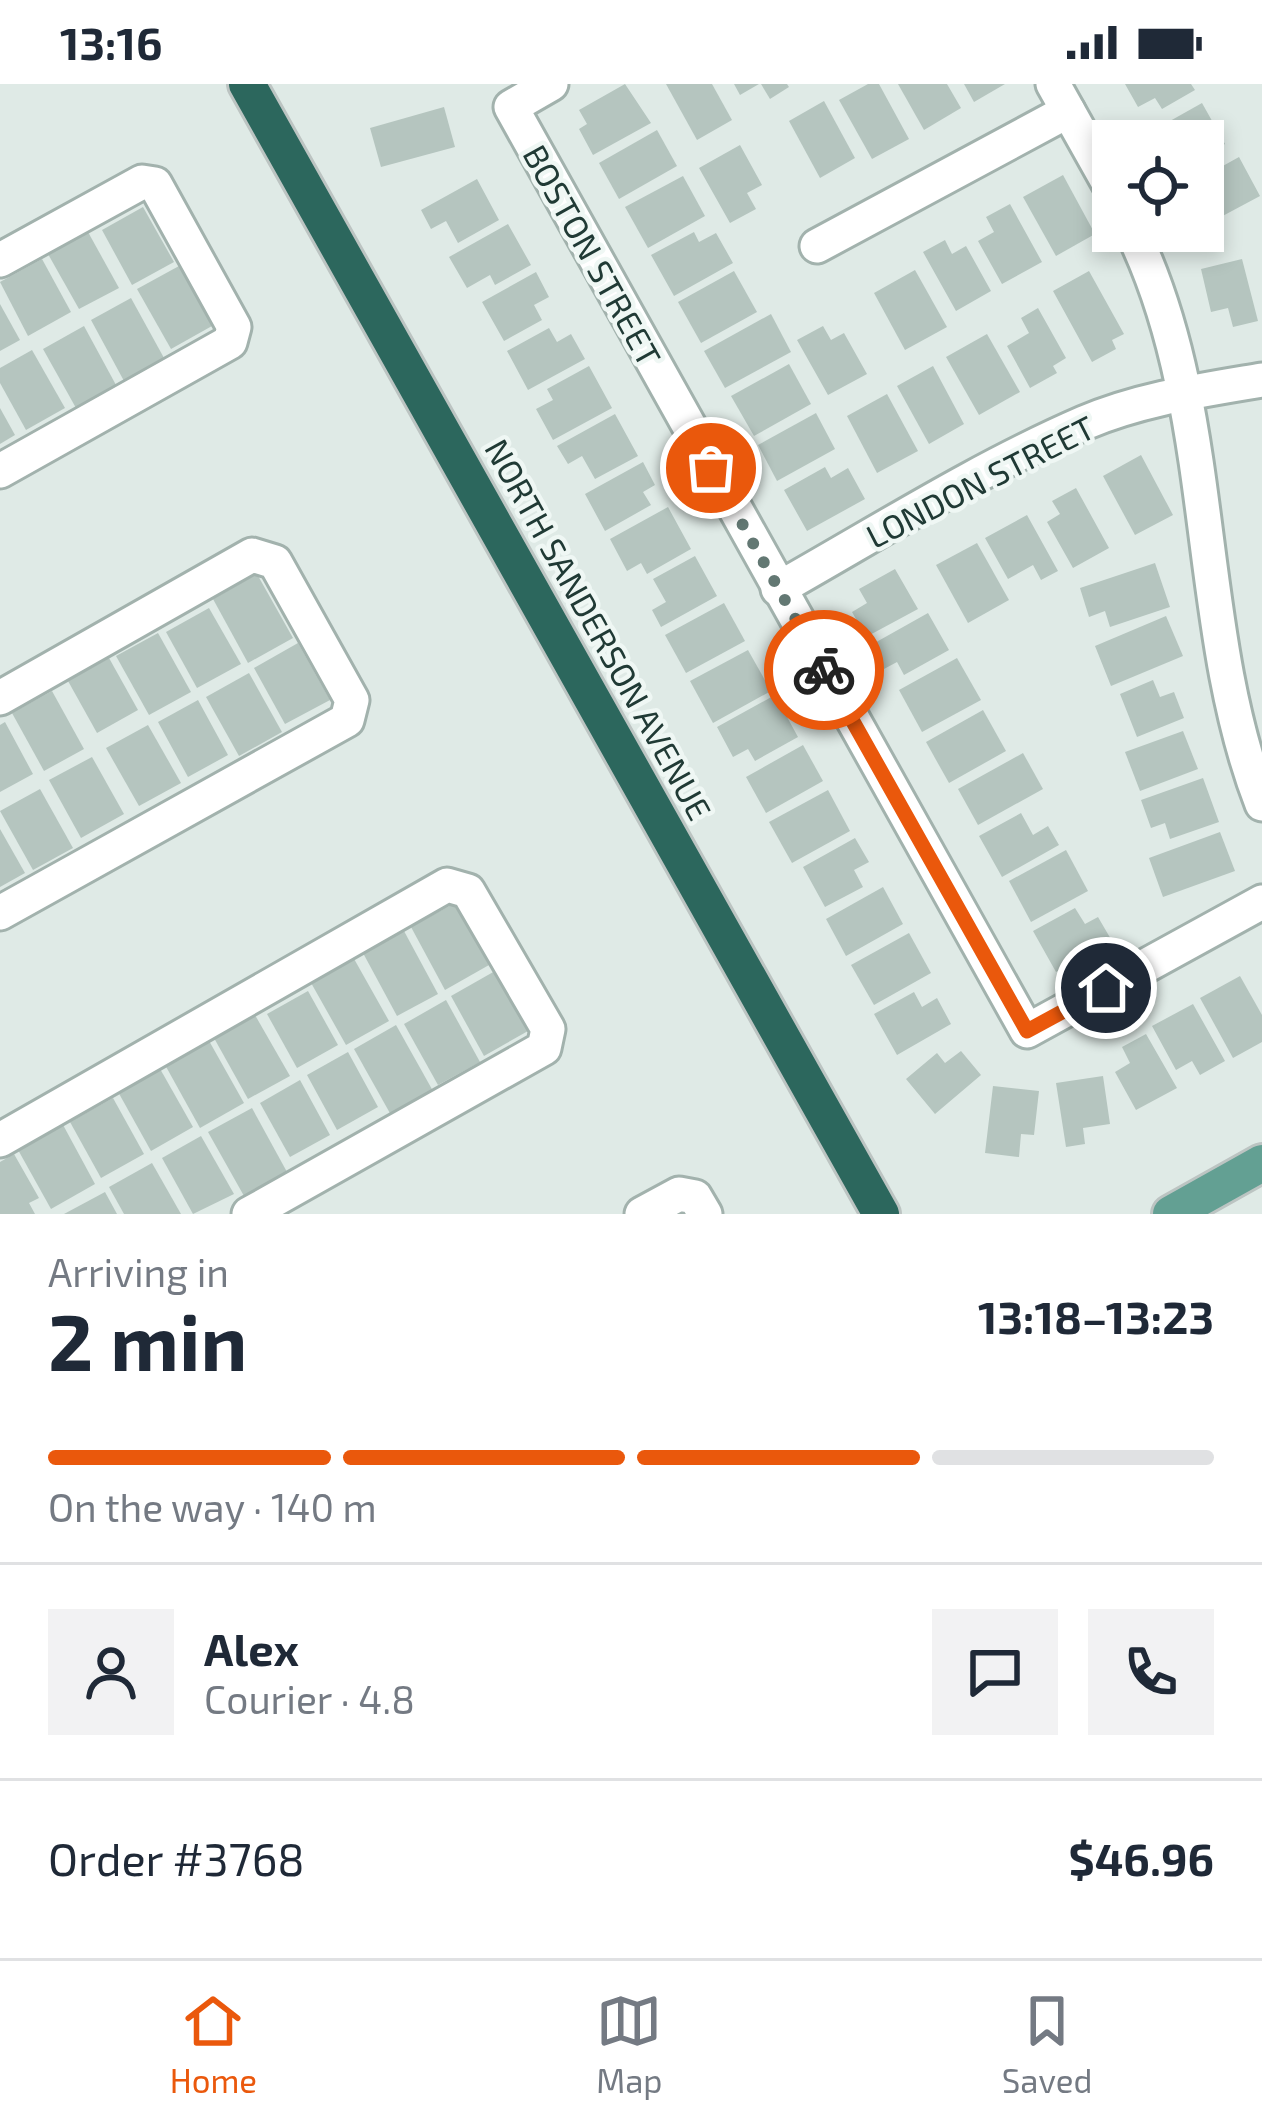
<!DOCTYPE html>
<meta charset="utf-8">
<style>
:root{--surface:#fff;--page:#f2f2f3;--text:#1f2937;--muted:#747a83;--line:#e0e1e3;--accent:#ea580c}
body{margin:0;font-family:"Exo 2",sans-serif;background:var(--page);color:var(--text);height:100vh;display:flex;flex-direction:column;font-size:45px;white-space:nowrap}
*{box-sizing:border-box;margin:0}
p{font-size:39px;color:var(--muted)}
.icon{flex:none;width:66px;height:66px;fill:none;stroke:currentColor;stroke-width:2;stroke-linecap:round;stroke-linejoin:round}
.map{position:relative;height:1130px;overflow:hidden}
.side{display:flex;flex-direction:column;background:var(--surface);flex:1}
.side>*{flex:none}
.buttons{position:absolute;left:1092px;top:36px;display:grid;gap:24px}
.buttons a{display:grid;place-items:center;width:132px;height:132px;border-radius:0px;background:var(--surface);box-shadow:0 6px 18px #0003;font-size:60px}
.pin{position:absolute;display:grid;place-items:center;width:102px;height:102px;color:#fff;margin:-51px;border:6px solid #fff;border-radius:50%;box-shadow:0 3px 12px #0007}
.courier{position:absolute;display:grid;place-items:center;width:120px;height:120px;margin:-60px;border:9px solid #ea580c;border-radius:50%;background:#fff;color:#222;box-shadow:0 3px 15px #0007}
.headline em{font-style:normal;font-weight:700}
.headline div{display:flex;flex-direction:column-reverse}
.headline{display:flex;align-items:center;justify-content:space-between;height:204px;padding:0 48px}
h1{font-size:78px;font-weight:700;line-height:90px}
.bar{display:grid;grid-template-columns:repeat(4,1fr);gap:18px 12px;align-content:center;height:144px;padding:0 48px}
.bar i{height:15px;border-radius:9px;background:var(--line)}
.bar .selected{background:var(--accent)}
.bar p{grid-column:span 4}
.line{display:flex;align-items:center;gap:30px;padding:0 48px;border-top:3px solid var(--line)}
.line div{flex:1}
.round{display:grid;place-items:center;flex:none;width:126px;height:126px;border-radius:0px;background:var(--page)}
.status{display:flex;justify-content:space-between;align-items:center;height:84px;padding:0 60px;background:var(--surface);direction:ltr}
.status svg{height:33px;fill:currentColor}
.menu{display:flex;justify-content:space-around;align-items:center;height:168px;border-top:3px solid var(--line);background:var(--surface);font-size:33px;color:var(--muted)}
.menu a{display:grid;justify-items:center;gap:6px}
.menu .selected{color:var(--accent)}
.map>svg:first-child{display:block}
</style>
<div class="status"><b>13:16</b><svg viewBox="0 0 49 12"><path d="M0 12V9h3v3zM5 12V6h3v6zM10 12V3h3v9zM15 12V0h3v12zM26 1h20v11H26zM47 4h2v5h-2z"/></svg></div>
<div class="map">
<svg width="1262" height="1130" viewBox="0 0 1262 1130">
<rect width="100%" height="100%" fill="#dfeae6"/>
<g fill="#b5c5bf">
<path d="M625 0 651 39 593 71 579 45 587 40 579 26Z"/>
<path d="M666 0H712L732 36 697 56Z"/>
<path d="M734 0H759L740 11Z"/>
<path d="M761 0H787L789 3 770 15Z"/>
<path d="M868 0H879L909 55 872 75 839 16Z"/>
<path d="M898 0H947L961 24 924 46Z"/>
<path d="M964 0H1005L974 18Z"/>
<path d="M1125 0H1191L1195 6 1162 25 1155 14 1138 23Z"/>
<path d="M824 17 855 74 820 94 789 37Z"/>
<path d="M1202 19 1225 60 1203 72V57H1181L1170 37Z"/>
<path d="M444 23 455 63 381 83 370 44Z"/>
<path d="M657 46 677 82 619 115 599 79Z"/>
<path d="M740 61 762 101 747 109 756 125 730 139 699 84Z"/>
<path d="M1239 73 1260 112 1217 135 1208 120 1203 123V93Z"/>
<path d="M1063 91 1095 150 1056 172 1023 113Z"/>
<path d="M683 92 705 132 648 164 625 123Z"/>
<path d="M477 95 499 136 458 159 446 137 431 145 421 126Z"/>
<path d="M1010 120 1042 178 1002 200 978 157 994 148 986 133Z"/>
<path d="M143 123 174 178 132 201 102 146Z"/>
<path d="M508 140 531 181 495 201 490 191 467 204 449 173Z"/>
<path d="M88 148 119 204 79 225 48 170Z"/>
<path d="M694 148 699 158 716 149 733 179 674 212 651 171Z"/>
<path d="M945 156 952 170 966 162 991 207 956 227 923 168Z"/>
<path d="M42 175 71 228 28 252 0 198Z"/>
<path d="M1242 175 1258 237 1233 243 1228 224 1211 228 1201 185Z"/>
<path d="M179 182 212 242 171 265 137 205Z"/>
<path d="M915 186 947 243 905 266 874 209Z"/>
<path d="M734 187 757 228 701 259 678 218Z"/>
<path d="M1089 187 1124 250 1112 256 1116 265 1092 278 1053 207Z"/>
<path d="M536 188 549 213 534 221 542 236 504 257 482 218Z"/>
<path d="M131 214 164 274 124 297 91 236Z"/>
<path d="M0 220 20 256 0 267Z"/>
<path d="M1038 224 1066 274 1053 282 1057 289 1030 304 1007 262 1029 249 1021 234Z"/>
<path d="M771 230 791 268 725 304 704 267Z"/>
<path d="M84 242 116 301 76 324 43 265Z"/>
<path d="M823 242 831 256 844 249 867 290 828 311 797 256Z"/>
<path d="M549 244 557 258 571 250 585 275 528 306 507 267Z"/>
<path d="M987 250 1020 308 979 331 946 273Z"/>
<path d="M32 266 65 324 26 346 0 299V284Z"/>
<path d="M789 280 811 320 754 352 731 312Z"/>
<path d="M589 282 612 324 553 356 536 325 553 316 547 305Z"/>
<path d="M933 282 964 340 929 360 897 302Z"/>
<path d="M887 310 918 367 877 389 847 332Z"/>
<path d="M0 324 15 351 0 360Z"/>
<path d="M816 329 835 365 777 397 758 361Z"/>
<path d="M615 330 638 372 595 395 582 372 568 380 557 362Z"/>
<path d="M1141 371 1173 431 1135 451 1103 392Z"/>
<path d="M643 378 655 401 643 408 651 421 605 447 585 410Z"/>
<path d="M825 383 831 394 848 384 865 415 807 447 784 406Z"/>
<path d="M1076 404 1109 464 1073 484 1047 438 1060 430 1052 417Z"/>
<path d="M668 423 691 465 647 490 641 479 627 487 610 455Z"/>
<path d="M1027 431 1058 487 1041 496 1033 481 1008 495 985 454Z"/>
<path d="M977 459 1009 516 968 539 936 481Z"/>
<path d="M695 472 717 512 661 543 652 526 666 518 653 495Z"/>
<path d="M1155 479 1170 523 1110 543 1105 527 1089 533 1080 504Z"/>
<path d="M895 485 918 525 866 553 852 528 867 519 859 505Z"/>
<path d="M257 490 293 554 248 579 213 515Z"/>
<path d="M724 519 745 557 686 589 665 551Z"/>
<path d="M209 524 241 580 197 604 166 548Z"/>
<path d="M928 529 949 566 904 591 897 578 884 585 871 561Z"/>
<path d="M1166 532 1183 572 1111 602 1095 562Z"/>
<path d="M158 549 191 608 149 631 116 572Z"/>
<path d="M298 559 330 616 285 640 254 584Z"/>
<path d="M748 566 771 607 713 639 690 597Z"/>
<path d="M109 574 138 626 97 649 68 597Z"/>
<path d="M957 574 981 616 922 648 899 606Z"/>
<path d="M249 589 282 648 239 672 206 613Z"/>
<path d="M1153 596 1160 613 1174 608 1184 634 1137 653 1120 610Z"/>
<path d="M52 607 84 665 44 687 12 629Z"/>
<path d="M775 611 798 653 755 677 748 665 733 673 717 643Z"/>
<path d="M198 616 228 671 188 693 158 638Z"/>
<path d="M983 626 1006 667 949 699 926 658Z"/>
<path d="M5 638 33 690 0 708V641Z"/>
<path d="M148 641 181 699 139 722 106 664Z"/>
<path d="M1183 647 1198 685 1140 707 1125 668Z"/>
<path d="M803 661 823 697 766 729 746 693Z"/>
<path d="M1023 669 1043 705 978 741 958 705Z"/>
<path d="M92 673 124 730 81 754 49 696Z"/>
<path d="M1203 694 1219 738 1170 755 1165 739 1151 744 1141 716Z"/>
<path d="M40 705 73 764 33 786 0 727Z"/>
<path d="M828 706 850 747 792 779 769 738Z"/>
<path d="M1021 729 1033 751 1048 742 1059 761 1002 793 979 752Z"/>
<path d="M0 745 25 789 0 803Z"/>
<path d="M1220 748 1235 787 1163 813 1149 774Z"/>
<path d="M855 754 869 778 854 786 863 803 825 823 803 783Z"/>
<path d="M1066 766 1088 807 1031 838 1009 797Z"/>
<path d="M883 803 903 840 846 872 826 835Z"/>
<path d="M455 819 489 881 445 906 411 843Z"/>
<path d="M1075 824 1085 840 1098 833 1112 857 1056 888 1033 847Z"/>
<path d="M404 847 438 910 397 932 363 869Z"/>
<path d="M909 849 931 889 874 921 851 881Z"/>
<path d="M353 873 389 937 346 961 310 897Z"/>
<path d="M495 887 528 947 484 972 451 912Z"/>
<path d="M1240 892 1262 931V958L1233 974 1200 914Z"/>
<path d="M308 907 338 961 297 984 267 930Z"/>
<path d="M914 908 922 923 937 914 951 940 897 971 874 930Z"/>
<path d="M446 916 480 978 438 1001 404 940Z"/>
<path d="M1193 920 1225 977 1200 991 1192 977 1176 986 1152 942Z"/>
<path d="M255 931 290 992 248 1015 214 954Z"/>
<path d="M396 941 433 1007 391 1031 354 965Z"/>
<path d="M1146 950 1177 1004 1136 1026 1115 988 1130 979 1122 963Z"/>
<path d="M208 955 244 1019 200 1044 164 979Z"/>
<path d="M961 967 981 991 935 1030 906 995 937 969 945 979Z"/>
<path d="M348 968 378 1023 337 1046 307 991Z"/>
<path d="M159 983 193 1043 151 1067 117 1006Z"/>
<path d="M1103 992 1110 1040 1083 1044 1085 1060 1066 1063 1056 999Z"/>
<path d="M300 996 330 1051 290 1073 260 1019Z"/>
<path d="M993 1002 1039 1007 1034 1051 1021 1050 1019 1073 985 1069Z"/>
<path d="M113 1014 144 1070 101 1094 70 1038Z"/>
<path d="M252 1024 287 1088 244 1112 208 1048Z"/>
<path d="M62 1039 95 1100 51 1125 17 1064Z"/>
<path d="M201 1052 234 1110 193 1130 162 1074Z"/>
<path d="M14 1070 39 1114 29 1119 35 1130H0V1078Z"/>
<path d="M152 1079 181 1130H124L109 1103Z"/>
<path d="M105 1108 117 1130H64Z"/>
</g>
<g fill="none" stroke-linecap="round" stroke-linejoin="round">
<g stroke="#a2b2ad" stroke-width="39">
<g id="minor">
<path d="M551 0 511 23 1027 947 1262 818"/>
<path d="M1053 0 1113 107"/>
<path d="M1132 147C1220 327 1192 540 1262 720"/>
<path d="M817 162 1068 27"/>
<path d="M0 176 142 98 155 100 234 243 230 258 0 387"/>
<path d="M778 505C879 448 978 385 1084 339 1140 315 1203 306 1262 296"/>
<path d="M0 614 252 471 275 478 352 616 347 636 0 829"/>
<path d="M0 1056 447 801 468 807 548 945 544 964 249 1130"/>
<path d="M642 1130 679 1110 695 1113 705 1130"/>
</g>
</g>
<g stroke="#bcc4c2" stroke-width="42">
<path id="major" d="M1171 1130 1262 1079"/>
</g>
<g stroke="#bcc4c2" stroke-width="42">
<path id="highway" d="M247 0 881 1130"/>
</g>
<use href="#minor" stroke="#fff" stroke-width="33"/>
<use href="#major" stroke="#63a093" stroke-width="36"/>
<use href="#highway" stroke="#2c675d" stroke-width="36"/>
</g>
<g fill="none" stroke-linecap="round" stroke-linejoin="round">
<path stroke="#637873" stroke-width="12" stroke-dasharray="0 21.6" d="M711 384 824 586"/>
<path stroke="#ea580c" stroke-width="15" d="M824 586 1027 947 1106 904"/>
</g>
<g text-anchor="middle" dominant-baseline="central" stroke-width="9" stroke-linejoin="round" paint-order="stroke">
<g font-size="33" fill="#203a35" stroke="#eff7f4">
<text transform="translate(593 171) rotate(61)">BOSTON STREET</text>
<text transform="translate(980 397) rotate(-27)">LONDON STREET</text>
<text transform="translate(599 545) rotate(61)">NORTH SANDERSON AVENUE</text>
</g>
</g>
</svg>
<div class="buttons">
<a><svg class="icon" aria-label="locate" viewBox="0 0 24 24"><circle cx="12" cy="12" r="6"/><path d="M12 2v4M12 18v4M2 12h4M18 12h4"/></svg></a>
</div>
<div class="pin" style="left:711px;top:384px;background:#ea580c"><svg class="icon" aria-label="bag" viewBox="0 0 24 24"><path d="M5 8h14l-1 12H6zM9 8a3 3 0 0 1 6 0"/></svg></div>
<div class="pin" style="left:1106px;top:904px;background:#1f2937"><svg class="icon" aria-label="home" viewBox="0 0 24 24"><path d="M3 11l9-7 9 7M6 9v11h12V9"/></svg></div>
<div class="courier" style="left:824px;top:586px"><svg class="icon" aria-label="bike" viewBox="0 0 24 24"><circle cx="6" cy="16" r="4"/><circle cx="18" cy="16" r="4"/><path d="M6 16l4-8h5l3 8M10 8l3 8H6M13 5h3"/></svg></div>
</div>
<section class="side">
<div class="headline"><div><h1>2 min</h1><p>Arriving in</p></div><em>13:18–13:23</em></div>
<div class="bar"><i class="selected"></i><i class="selected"></i><i class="selected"></i><i></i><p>On the way · 140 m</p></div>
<div class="line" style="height:216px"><a class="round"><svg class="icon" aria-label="person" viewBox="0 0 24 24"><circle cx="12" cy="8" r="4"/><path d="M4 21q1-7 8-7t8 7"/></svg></a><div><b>Alex</b><p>Courier · 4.8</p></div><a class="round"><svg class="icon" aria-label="chat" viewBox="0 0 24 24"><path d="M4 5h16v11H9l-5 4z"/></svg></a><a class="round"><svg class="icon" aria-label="phone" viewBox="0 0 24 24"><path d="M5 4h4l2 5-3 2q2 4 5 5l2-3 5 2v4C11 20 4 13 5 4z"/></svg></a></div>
<div class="line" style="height:156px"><div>Order #3768</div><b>$46.96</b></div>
</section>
<nav class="menu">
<a class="selected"><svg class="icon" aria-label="home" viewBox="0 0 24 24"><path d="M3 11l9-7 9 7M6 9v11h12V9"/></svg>Home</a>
<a><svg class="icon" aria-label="map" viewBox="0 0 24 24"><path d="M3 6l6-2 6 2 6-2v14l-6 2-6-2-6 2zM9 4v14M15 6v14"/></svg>Map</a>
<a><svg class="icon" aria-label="saved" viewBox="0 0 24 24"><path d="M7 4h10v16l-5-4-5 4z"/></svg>Saved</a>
</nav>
